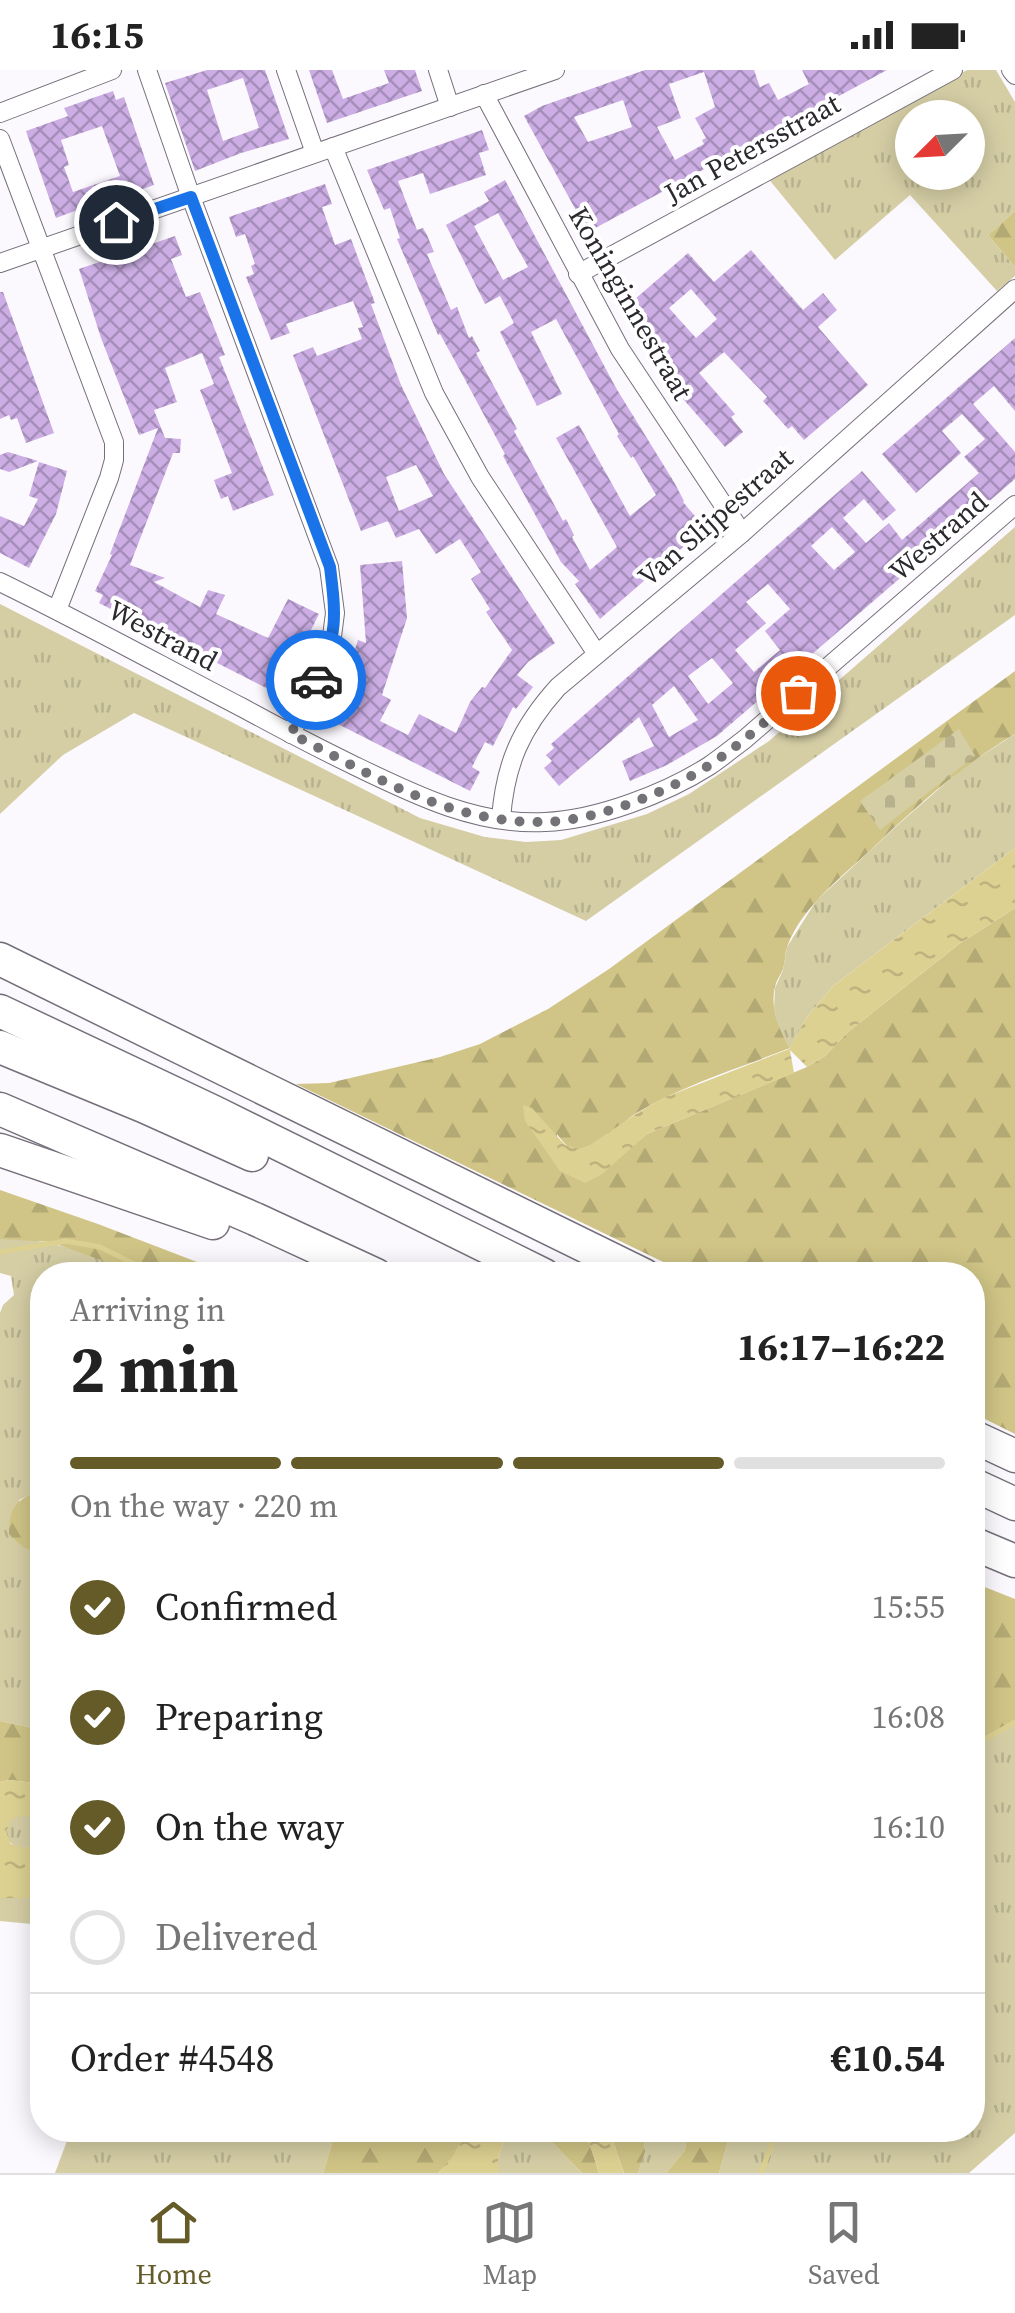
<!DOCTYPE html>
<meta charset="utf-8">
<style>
:root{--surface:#fff;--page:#f2f2f2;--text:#222;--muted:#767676;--line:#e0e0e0;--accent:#645b28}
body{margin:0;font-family:"Source Serif 4",serif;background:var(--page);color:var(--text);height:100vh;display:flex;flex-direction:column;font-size:38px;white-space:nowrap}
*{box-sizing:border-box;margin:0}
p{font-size:32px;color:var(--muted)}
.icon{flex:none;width:55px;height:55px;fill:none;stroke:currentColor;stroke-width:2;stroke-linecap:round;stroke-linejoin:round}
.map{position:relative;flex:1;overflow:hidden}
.side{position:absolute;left:30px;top:1192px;width:955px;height:880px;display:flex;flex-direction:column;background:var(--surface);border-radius:40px;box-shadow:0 5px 25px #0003}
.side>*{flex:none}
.needle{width:65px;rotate:246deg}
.fabs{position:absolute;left:895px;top:30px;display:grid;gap:20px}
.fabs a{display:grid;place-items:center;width:90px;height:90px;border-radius:50%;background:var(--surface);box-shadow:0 5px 25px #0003;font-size:50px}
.pin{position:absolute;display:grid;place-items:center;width:85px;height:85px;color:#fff;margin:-42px;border:5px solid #fff;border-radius:50%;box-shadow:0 2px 10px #0007}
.courier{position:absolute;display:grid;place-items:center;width:100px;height:100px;margin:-50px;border:8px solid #1a73e8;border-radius:50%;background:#fff;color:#222;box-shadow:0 2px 12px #0007}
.overview em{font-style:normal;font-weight:700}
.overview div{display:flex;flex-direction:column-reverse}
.overview{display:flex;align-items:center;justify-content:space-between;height:170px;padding:0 40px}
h1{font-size:65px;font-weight:700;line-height:75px}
.bar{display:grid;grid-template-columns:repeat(4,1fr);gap:15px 10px;align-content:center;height:120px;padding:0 40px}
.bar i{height:12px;border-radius:8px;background:var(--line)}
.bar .current{background:var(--accent)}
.bar p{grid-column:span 4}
.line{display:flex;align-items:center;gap:25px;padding:0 40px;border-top:2px solid var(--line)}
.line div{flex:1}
ol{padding:0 40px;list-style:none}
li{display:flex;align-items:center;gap:30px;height:110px}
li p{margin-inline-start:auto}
li .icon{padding:10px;border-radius:50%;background:var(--accent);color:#fff;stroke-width:4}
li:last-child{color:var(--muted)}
li i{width:55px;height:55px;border:5px solid var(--line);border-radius:50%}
.status{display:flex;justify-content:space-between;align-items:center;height:70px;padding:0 50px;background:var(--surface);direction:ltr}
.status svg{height:28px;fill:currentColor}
.tab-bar{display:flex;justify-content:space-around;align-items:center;height:140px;border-top:2px solid var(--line);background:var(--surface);font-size:28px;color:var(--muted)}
.tab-bar a{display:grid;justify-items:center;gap:5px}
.tab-bar .current{color:var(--accent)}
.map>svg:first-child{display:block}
</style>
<div class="status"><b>16:15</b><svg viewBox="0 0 49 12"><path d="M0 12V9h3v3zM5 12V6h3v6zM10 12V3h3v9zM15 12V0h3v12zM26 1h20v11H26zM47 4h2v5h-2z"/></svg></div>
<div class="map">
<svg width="1015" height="2103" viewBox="0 0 1015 2103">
<defs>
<pattern id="grass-tufts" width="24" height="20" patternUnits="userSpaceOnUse" patternTransform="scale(2.5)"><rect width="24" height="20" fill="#d5cea5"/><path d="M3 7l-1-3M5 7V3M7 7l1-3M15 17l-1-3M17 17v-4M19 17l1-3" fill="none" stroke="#b7b18e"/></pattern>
<pattern id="forest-firs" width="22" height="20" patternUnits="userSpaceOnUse" patternTransform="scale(2.5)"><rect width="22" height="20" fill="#d0c586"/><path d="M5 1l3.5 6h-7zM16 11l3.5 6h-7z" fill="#b3a974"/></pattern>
<pattern id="cemetery-stones" width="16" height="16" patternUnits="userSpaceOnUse" patternTransform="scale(2.5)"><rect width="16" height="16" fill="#d5cea5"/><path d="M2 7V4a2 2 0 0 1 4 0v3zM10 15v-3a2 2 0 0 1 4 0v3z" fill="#b7b18e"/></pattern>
<pattern id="water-ripples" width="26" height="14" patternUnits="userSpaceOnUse" patternTransform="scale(2.5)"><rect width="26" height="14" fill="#ddd192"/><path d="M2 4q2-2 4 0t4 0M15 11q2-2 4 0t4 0" fill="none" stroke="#beb37e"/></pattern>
<pattern id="building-cross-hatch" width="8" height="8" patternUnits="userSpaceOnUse" patternTransform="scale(2.5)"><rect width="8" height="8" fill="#ccaee5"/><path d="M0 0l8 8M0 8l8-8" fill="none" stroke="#a68eba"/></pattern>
</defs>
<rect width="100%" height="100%" fill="#fcf9fe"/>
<g fill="url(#grass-tufts)" fill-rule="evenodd">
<path d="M967 0H996L1015 32V141L988 165 1015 197V206L997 221 910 125 835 190 767 107ZM912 48H968V102H912Z"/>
<path d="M1015 457V545L586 851 134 643 63 685 0 744V534L420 748 485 767 526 772 561 770 647 744 689 724 769 671Z"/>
<path d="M1015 664V778L833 916 807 947 790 978 779 961 774 939 775 918 783 900 787 877 816 831 901 752 964 697Z"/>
<path d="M14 1168C57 1172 97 1185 135 1205H42V1419L19 1430 39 1482H42V1660L0 1651V1243L3 1235 14 1225 11 1206 0 1203V1169Z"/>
<path d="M1015 1650V2063L969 2103H719L731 2060H972L973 1673Z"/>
<circle cx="23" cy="1761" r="17"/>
<path d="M42 1821V1855L0 1851V1828H33Z"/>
<path d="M71 2060H336L323 2103H55Z"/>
<path d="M508 2060H536L548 2068 582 2103H498V2088Z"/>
<path d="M643 2060H688L685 2080 666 2103H638L645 2082Z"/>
</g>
<g fill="url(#forest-firs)">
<path d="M1015 141V197L988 165Z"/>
<path d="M1015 601V664C964 694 920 733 877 774 846 804 803 834 787 877 785 884 785 892 783 899 781 904 778 908 776 913 769 936 778 959 790 978 739 998 686 1014 640 1041 621 1052 603 1074 581 1079 569 1081 564 1073 557 1064L560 1101 631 1077 647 1064 807 997 825 986 848 962 959 874 1015 838V1364L973 1343 972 1205H690L296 1014 329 1013 440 987 480 974 548 939 609 899Z"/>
<path d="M0 1120 98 1154 231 1205H135L118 1196 50 1172 0 1169Z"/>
<path d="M42 1419V1482C27 1482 20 1475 9 1464 9 1435 17 1430 42 1419Z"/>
<path d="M972 1512 1015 1529V1650L973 1673Z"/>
<path d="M0 1651 42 1660V1714L10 1710 0 1712Z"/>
<path d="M336 2060H467L453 2087 438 2103H323Z"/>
<path d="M536 2060H581L590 2075 599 2103H582L548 2068Z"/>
<path d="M609 2060H643L645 2082 638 2103H624Z"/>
<path d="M688 2060H731L719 2103H666L685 2080Z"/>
</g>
<path fill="url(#cemetery-stones)" d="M959 659 975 686 880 760 860 731Z"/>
<g fill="url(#water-ripples)" fill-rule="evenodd">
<path d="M1015 778V838L959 874 848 962 825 986 807 997 790 980 794 1003 647 1064 601 1105 585 1113 560 1101 525 1051 523 1035 532 1038 565 1075 579 1079 590 1075 639 1042 663 1028 789 979 807 947 833 916Z"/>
<path d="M10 1710 42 1714V1821L33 1828H0V1712ZM22 1745 35 1749 40 1762 36 1773 24 1778 11 1774 6 1762 11 1750Z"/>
<path d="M467 2060H508L498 2088V2103H438L453 2086Z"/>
<path d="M581 2060H609L624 2103H599L590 2075Z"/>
</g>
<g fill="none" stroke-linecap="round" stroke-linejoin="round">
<g stroke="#ddd192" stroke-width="5">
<path d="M0 1182 66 1171 100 1177 156 1205"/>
<path d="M972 1677 1015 1652"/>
<path d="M761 2103 777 2060"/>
</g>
</g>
<g fill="url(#building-cross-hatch)" fill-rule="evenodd">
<path d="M207 0H265L289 69 241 83 195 101 165 13ZM243 8 259 58 223 71 207 20Z"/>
<path d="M309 0H332L343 29 389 13 384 0H415L422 21 327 53Z"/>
<path d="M645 0H754L760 17 769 13 778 30 809 14 802 0H887L588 162 524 46 542 36ZM704 2 715 37 695 48 706 68 702 70 704 74 675 90 657 57 681 48 669 14ZM623 30 632 57 588 72 574 47Z"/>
<path d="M113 21 116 30 124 27 154 115 132 123 131 120 56 148 26 61 68 46 64 38ZM102 56 120 106 73 122 64 97 69 95 61 70Z"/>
<path d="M482 60 489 80 479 83 486 105 430 124 423 103 398 111 417 160 423 158 427 165 434 182 427 184 451 240 457 237 469 268 472 266 480 281 476 283 517 359 514 361 530 390 563 451 566 449 574 465 572 467 590 500 617 477 556 368 579 355 630 446 656 425 633 386 631 388 617 366 619 364 556 249 531 262 562 324 537 336 500 262 514 253 500 226 485 234 446 155 489 131 484 122 505 110 616 318 674 412 684 431 683 432 705 458 600 549 575 514 579 511 561 492 503 386 505 384 456 293 440 264 438 265 397 169 400 168 390 138 384 140 367 100ZM498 143 528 197 503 210 474 156Z"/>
<path d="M325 114 332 134 322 137 335 175 351 169 375 233 371 234 401 315 444 404 555 573 528 592 517 605 533 617 516 639 513 637 493 676 485 672 472 697 480 702 470 721 326 648 346 608 358 570 366 573 360 495 402 491 407 548 382 625 391 630 380 651 408 665 419 644 456 663 470 632 482 617 485 618 512 580 486 542 490 539 471 509 481 502 460 469 436 484 419 459 396 468 388 451 361 461 293 285 313 277 317 286 362 269 358 258 363 257 353 231 286 254 290 263 271 270 246 207 254 204 251 196 255 194 245 164 236 167 229 147ZM416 395 433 426 399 441 386 407Z"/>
<path d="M175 166 182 185 171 189 186 227 200 222 225 285 219 287 274 425 233 441 228 426 221 429 214 410 232 403 200 320 214 314 202 283 165 298 177 332 154 340 165 368 181 369 180 383H173L130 495 165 508 154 512 200 537 208 520 225 525 216 544 268 568 288 529 319 544 305 572 310 575 289 620 282 617 278 624 99 533 103 525 95 521 112 485 110 484 158 358 139 365 101 268 79 199Z"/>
<path d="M751 180 803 240 823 223 837 240 818 257 868 315 804 370 792 356 788 359 763 331 767 327 724 282 699 303 735 344 731 347 743 362 725 377 664 307 666 305 636 251 647 245 634 230 688 183 714 212ZM691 219 717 249 696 268 669 238Z"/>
<path d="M0 222H3L54 363 26 373 17 348 11 350 9 345 0 349Z"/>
<path d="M1015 268V341L994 316 973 334 1015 382V409L717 666 667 695 630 711 622 691 654 676 639 647 559 716 544 698 552 691 546 685 554 678 551 674 862 401 896 440 883 451 864 429 843 448 866 473 889 453 902 470 979 403 964 387 985 369 962 344 942 361 961 383 916 423 882 384ZM832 457 855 482 834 500 811 476ZM768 514 790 539 765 561 780 580 754 602 735 580 766 553 746 532ZM712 588 733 613 708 634 688 606ZM674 616 698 650 669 667 652 635Z"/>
<path d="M8 382 38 391 9 402 0 399V385Z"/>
<path d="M39 392 67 401 56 444 29 498 0 483V446L24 456 38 429 29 426Z"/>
</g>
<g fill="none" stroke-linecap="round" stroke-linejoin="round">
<g stroke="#756f7a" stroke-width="20">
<g id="street">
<path d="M147 0 191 127 329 497 335 543 330 582 291 664"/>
<path d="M286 0 315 83"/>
<path d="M438 0 450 37"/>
<path d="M1011 0 1015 5"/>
<path d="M484 24 620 279 742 463"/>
<path d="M0 43 112 0"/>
<path d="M0 69 114 372V390L109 408 57 540"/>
<path d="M333 77 434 323 480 407 597 584"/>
<path d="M0 193 555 0"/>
<path d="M578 204 953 0"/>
<path d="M0 512C82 552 162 596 243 638 278 657 314 676 351 694 411 723 476 756 545 752 596 750 665 724 709 696 721 688 733 678 745 669L1015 435"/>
<path d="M501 749C505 694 521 658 558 617L742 463 1015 219"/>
</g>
</g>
<g stroke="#756f7a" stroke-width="35">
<g id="highway">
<path d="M0 889 644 1205"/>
<path d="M0 941 214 1042 544 1205"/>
<path d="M0 977 143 1036 252 1085"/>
<path d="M0 1039 255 1149 376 1205"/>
<path d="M0 1080 213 1153"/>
<path d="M972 1366 1015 1386"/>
<path d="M972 1414 1015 1434"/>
<path d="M972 1473 1015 1491"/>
</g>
</g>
<use href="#street" stroke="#fff" stroke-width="18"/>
<use href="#highway" stroke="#fff" stroke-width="32"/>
</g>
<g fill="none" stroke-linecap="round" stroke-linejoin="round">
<path stroke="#757277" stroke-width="10" stroke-dasharray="0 18" d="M316 610 291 664C334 685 378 711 422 728 459 743 503 753 542 752 593 752 666 723 708 696 741 675 769 648 798 623"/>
<path stroke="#1a73e8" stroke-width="12" d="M116 152 191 127 330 497C336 546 338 565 316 610"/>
</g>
<g text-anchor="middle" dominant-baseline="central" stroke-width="8" stroke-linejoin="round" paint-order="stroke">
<g font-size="28" fill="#2c292e" stroke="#fff">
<text transform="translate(752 78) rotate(-29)">Jan Petersstraat</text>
<text transform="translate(631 233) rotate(60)">Koninginnestraat</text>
<text transform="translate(715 447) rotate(-41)">Van Slijpestraat</text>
<text transform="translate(938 466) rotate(-41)">Westrand</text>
<text transform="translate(163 565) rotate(28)">Westrand</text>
</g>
</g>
</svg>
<div class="fabs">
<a><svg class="needle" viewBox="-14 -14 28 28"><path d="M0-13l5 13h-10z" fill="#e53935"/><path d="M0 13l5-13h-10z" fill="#767676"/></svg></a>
</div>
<div class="pin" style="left:798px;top:623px;background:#ea580c"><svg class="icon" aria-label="bag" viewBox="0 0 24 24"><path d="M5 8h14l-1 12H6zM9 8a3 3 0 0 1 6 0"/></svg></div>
<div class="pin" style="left:116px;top:152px;background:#1f2937"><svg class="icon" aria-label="home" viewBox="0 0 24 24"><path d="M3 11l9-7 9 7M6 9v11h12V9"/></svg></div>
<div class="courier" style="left:316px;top:610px"><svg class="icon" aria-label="car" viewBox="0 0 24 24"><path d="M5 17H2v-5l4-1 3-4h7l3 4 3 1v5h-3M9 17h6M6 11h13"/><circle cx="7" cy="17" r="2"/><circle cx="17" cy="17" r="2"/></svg></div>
<section class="side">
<div class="overview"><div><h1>2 min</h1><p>Arriving in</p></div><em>16:17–16:22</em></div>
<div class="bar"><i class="current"></i><i class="current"></i><i class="current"></i><i></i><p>On the way · 220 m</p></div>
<ol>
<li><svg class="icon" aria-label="check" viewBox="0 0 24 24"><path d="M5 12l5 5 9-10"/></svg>Confirmed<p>15:55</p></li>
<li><svg class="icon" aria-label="check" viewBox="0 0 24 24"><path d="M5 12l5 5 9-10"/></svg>Preparing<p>16:08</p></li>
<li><svg class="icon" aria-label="check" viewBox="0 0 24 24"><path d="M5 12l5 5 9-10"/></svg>On the way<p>16:10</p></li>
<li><i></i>Delivered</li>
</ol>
<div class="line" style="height:130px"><div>Order #4548</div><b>€10.54</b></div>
</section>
</div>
<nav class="tab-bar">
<a class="current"><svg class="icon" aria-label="home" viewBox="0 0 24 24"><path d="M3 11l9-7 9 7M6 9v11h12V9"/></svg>Home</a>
<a><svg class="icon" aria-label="map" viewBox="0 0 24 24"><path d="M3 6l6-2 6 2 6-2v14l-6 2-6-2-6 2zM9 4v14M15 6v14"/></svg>Map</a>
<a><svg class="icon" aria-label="saved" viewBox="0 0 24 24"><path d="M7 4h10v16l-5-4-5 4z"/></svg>Saved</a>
</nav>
